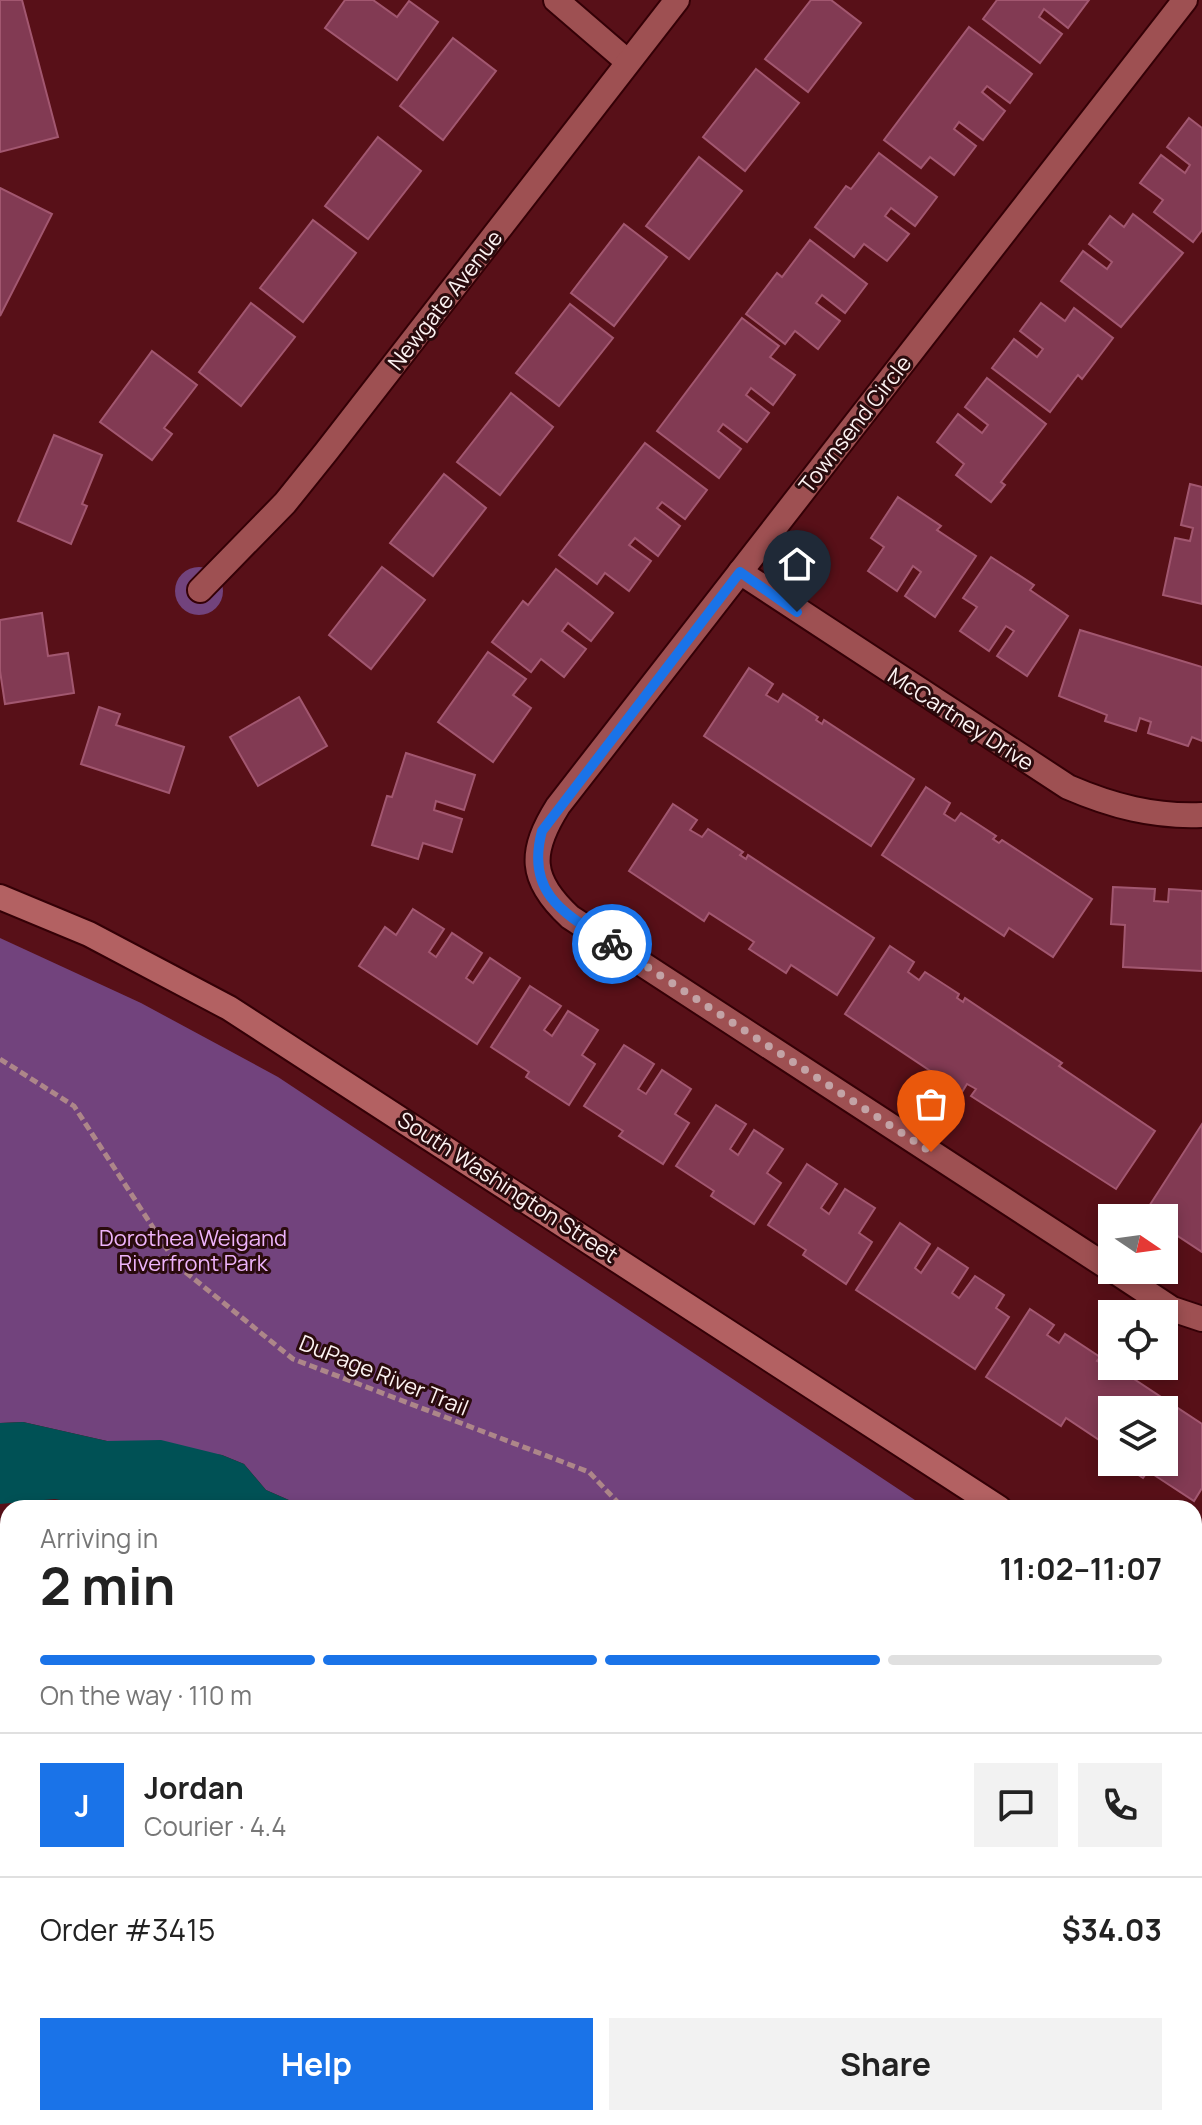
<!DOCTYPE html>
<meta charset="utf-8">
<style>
:root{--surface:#fff;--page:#f2f2f2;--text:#222;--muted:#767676;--line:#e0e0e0;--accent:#1a73e8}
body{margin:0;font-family:Manrope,sans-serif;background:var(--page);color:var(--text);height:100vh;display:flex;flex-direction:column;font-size:30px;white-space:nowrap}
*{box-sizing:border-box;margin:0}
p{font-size:26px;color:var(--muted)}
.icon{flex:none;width:44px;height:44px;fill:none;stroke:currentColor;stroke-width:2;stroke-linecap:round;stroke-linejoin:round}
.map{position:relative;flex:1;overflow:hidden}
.side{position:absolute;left:0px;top:1500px;width:1202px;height:626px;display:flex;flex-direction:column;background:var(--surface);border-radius:24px 24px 0 0;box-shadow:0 4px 12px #0003}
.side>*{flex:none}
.needle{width:52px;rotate:103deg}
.fabs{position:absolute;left:1098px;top:1204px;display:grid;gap:16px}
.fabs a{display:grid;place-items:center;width:80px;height:80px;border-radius:0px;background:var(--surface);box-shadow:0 4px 12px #0003;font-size:40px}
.pin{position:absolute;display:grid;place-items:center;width:68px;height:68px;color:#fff;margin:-82px -34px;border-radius:50% 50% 50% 0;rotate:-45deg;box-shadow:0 0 8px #0007}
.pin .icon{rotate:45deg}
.courier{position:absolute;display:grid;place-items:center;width:80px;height:80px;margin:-40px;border:6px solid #1a73e8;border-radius:50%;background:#fff;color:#222;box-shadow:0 2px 10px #0007}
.summary em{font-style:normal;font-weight:700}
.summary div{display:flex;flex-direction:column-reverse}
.summary{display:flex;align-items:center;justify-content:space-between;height:136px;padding:0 40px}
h1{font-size:52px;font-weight:700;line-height:60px}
.bar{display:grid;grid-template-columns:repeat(4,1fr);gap:12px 8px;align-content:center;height:96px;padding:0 40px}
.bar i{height:10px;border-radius:6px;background:var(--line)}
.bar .active{background:var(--accent)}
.bar p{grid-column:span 4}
.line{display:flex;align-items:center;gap:20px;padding:0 40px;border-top:2px solid var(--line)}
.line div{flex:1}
.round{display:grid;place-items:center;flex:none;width:84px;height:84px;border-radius:0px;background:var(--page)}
.button{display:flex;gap:16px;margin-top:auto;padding:16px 40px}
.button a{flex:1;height:92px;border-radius:0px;background:var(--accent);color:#fff;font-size:32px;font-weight:700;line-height:92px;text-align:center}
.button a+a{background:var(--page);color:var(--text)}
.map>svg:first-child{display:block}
</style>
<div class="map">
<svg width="1202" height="2125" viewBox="0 0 1202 2125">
<rect width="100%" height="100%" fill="#581018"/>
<g fill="#72437d">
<circle cx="199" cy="591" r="24"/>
<path d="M0 938 141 1003 278 1077 927 1508H307L266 1490 244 1464 222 1455 107 1441 23 1422 0 1423Z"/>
<path d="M1194 1685 1202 1690V2028L1194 2026Z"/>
<path d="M0 1691 8 1695V2118H1039L1054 2125H0Z"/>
</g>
<g fill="#005155">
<path d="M23 1422 107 1441 161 1440 222 1455 244 1464 266 1490 307 1508H99L55 1499 0 1504V1423Z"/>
<path d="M0 1615 8 1617V1695L0 1691Z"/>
<path d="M1194 2026 1202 2028V2125H1054L1039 2118H1194Z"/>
</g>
<g fill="#823a53" stroke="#a25770" stroke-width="2">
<path d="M0 0H22L58 137 0 152Z"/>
<path d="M345 0H373L397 17 409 1 438 22 397 80 325 28Z"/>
<path d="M811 0H831L861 23 808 92 765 59Z"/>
<path d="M997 0H1089L1068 28 1044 9 1039 17 1062 34 1040 63 983 19Z"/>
<path d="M969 27 1032 74 1010 103 987 86 982 92 1005 111 983 140 959 122 954 129 976 146 954 175 930 157 921 168 884 140Z"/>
<path d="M453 38 496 71 443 140 400 106Z"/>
<path d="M756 69 799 103 745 171 703 137Z"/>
<path d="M1189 118 1202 128V230L1193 242 1154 212 1163 200 1140 183 1161 155 1185 173 1190 165 1167 147Z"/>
<path d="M378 137 421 171 368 239 325 206Z"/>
<path d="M879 153 937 197 915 226 891 208 885 216 909 234 887 261 864 244 854 257 815 227 846 186 851 189Z"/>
<path d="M699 157 742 191 689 259 646 226Z"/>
<path d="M0 188 52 214 0 316Z"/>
<path d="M1133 214 1183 253 1121 327 1061 281 1083 251 1107 269 1112 262 1089 244 1110 216 1124 227Z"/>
<path d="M313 220 356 253 303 322 260 288Z"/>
<path d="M624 224 667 257 614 326 571 293Z"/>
<path d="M810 240 867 284 845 313 822 295 816 303 840 321 818 349 795 331 785 344 746 314 777 273 782 277Z"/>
<path d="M251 303 295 337 241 406 199 372Z"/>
<path d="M1041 303 1065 321 1074 308 1113 338 1082 379 1078 375 1050 412 992 368 1014 339 1037 357 1043 349 1020 331Z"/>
<path d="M570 304 613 338 559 406 516 373Z"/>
<path d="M742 318 779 346 770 357 795 375 773 405 751 388 746 395 769 413 747 442 723 424 718 431 741 449 719 478 657 431Z"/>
<path d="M152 351 197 385 164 428 172 434 152 460 100 422Z"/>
<path d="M987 378 1046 424 1001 482 1005 485 991 502 956 475 964 464 937 442 958 414 982 433 988 425 965 407Z"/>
<path d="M511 393 553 427 500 495 457 462Z"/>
<path d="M54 435 102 455 82 504 87 506 71 544 18 521Z"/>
<path d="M645 443 707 490 685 519 662 502 657 508 680 526 658 556 635 538 629 545 651 561 629 591 605 573 597 584 559 555Z"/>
<path d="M444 474 486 508 433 576 390 543Z"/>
<path d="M1190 484 1202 487V604L1163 595 1175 538 1190 541 1193 528 1181 525Z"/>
<path d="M898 497 941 526 937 530 976 556 935 617 905 596 921 572 913 566 897 591 868 571 884 547 871 538Z"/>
<path d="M991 557 1034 585 1030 590 1068 616 1027 676 997 656 1014 631 1006 626 989 651 960 631 977 607 963 598Z"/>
<path d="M382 567 425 600 371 669 329 635Z"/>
<path d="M556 569 613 613 591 641 568 623 562 631 586 649 564 677 541 659 531 672 492 642 523 601 528 605Z"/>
<path d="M42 613 48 656 68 653 74 693 5 704 0 671V620Z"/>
<path d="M1080 630 1202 667V741L1192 737 1188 746 1148 733 1151 722 1140 718 1136 731 1105 721 1107 715 1059 696Z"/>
<path d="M488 652 526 679 513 695 531 708 493 762 438 722Z"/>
<path d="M749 668 773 684 766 695 778 702 783 694 818 717 816 720 822 724 824 720 914 779 871 846 704 736Z"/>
<path d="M299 697 327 746 258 786 230 737Z"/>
<path d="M99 707 120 714 116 725 184 747 169 793 81 764Z"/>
<path d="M406 753 475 775 464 810 436 801 434 810 462 819 452 852 423 843 418 859 372 845 387 796 392 797Z"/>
<path d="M926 787 950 803 944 814 955 821 961 813 996 836 993 839 999 843 1002 840 1092 899 1053 957 1009 928 1004 936 882 855Z"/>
<path d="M673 804 697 820 690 830 702 837 708 829 743 852 740 855 746 859 748 855 874 938 837 995 791 965 786 973 749 949 754 942 709 913 704 921 629 871Z"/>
<path d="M1113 887 1155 889 1154 901 1168 902 1169 889 1202 891V971L1123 967 1125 925 1111 924Z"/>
<path d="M413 909 444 929 429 952 436 957 452 933 482 953 466 978 473 983 490 958 520 978 477 1044 359 966 385 927 396 935Z"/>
<path d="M890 946 914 962 908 972 919 980 925 972 959 994 957 998 963 1002 965 998 1062 1063 1059 1066 1155 1131 1116 1189 971 1096 976 1089 967 1084 962 1092 845 1014Z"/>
<path d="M530 986 561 1006 544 1030 552 1036 568 1011 598 1030 582 1055 595 1064 569 1105 526 1077 529 1072 491 1047Z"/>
<path d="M624 1045 654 1064 638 1089 646 1094 662 1070 691 1089 675 1114 689 1123 663 1164 619 1136 623 1131 584 1106Z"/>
<path d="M716 1105 746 1124 730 1149 738 1155 754 1130 783 1149 767 1173 781 1183 754 1224 711 1196 714 1191 676 1166Z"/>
<path d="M1202 1124V1252L1164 1227V1218L1144 1214Z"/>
<path d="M807 1164 837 1184 821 1208 829 1214 845 1189 875 1208 859 1233 872 1242 846 1284 803 1255 806 1250 768 1225Z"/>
<path d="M900 1223 930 1244 915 1268 921 1273 938 1248 968 1268 952 1293 959 1298 975 1276 1004 1295 996 1308 1009 1317 975 1369 856 1290Z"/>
<path d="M1030 1309 1054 1325 1047 1335 1059 1343 1065 1334 1100 1357 1097 1361 1103 1364 1105 1360 1202 1424V1488L1194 1501 1148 1471 1143 1478 1118 1462H1164V1410H1112V1458L1106 1454 1111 1448 1066 1418 1061 1426 986 1377Z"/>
</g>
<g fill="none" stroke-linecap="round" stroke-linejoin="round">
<g stroke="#340006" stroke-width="28">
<g id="street">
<path d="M556 0 628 62"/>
<path d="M740 572 1068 787C1112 806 1154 817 1202 815"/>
<path d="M200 590 285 503 326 452 677 0"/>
<path d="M1112 1270 570 917C529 879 529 852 558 806L1185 0"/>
<path d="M1113 1270 1172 1309 1202 1319"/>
</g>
</g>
<g stroke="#340006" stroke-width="28">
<g id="secondary">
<path d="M0 897 89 934 229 1008 999 1508"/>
<path d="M1194 1637 1202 1642"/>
</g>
</g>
<g stroke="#ad8689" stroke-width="5" stroke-dasharray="8 4" stroke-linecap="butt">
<path d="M0 1059 74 1106 178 1266 293 1359 589 1472 623 1508"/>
<path d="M0 1837 8 1841"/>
<path d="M1194 1952 1202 1957"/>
<path d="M638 2118 641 2125"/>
<path d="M438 2125 445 2118"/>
</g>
<use href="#street" stroke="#9e5052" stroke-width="24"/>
<use href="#secondary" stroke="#b36162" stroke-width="24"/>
</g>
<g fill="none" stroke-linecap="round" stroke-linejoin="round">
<path stroke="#c3a3a6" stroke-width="8" stroke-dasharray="0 14.4" d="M612 944 931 1152"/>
<path stroke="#1a73e8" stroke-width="10" d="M612 944C565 914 525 894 542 831L740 572 797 612"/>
</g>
<g text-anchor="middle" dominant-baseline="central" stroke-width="6" stroke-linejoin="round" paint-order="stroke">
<g font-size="22" fill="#fcf2f2" stroke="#2a0b0d">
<text transform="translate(445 300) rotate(-52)">Newgate Avenue</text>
<text transform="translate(855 424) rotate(-52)">Townsend Circle</text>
<text transform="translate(961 719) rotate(33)">McCartney Drive</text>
<text transform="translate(508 1187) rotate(33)">South Washington Street</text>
<text transform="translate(384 1375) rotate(22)">DuPage River Trail</text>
</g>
<g font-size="22" fill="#eeb4fb" stroke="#2a0b0d">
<text x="193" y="1238">Dorothea Weigand<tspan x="193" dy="25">Riverfront Park</tspan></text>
</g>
</g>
</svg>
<div class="fabs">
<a><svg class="needle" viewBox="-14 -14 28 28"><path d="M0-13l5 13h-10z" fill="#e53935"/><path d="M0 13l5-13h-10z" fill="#767676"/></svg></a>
<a><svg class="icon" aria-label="locate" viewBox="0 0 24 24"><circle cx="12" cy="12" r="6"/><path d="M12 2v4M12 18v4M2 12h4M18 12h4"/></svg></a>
<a><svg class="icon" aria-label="layers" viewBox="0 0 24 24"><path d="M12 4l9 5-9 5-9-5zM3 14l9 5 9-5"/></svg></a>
</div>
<div class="pin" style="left:931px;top:1152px;background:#ea580c"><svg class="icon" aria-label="bag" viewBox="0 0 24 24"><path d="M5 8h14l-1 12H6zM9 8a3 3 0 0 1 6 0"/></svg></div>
<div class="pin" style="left:797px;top:612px;background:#1f2937"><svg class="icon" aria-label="home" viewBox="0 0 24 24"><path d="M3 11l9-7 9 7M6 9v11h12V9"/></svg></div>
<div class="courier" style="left:612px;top:944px"><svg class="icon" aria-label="bike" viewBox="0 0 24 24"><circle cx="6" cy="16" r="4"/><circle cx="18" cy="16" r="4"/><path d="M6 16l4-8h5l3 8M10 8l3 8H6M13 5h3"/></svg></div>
<section class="side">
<div class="summary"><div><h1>2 min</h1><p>Arriving in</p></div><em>11:02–11:07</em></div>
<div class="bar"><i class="active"></i><i class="active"></i><i class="active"></i><i></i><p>On the way · 110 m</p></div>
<div class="line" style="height:144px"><b class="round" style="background:var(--accent);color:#fff">J</b><div><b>Jordan</b><p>Courier · 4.4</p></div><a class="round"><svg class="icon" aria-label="chat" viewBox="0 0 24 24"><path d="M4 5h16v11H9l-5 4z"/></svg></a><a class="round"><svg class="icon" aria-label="phone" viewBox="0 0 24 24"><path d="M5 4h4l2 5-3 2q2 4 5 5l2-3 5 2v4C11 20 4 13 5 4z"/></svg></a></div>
<div class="line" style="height:104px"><div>Order #3415</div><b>$34.03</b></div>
<div class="button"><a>Help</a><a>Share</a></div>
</section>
</div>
